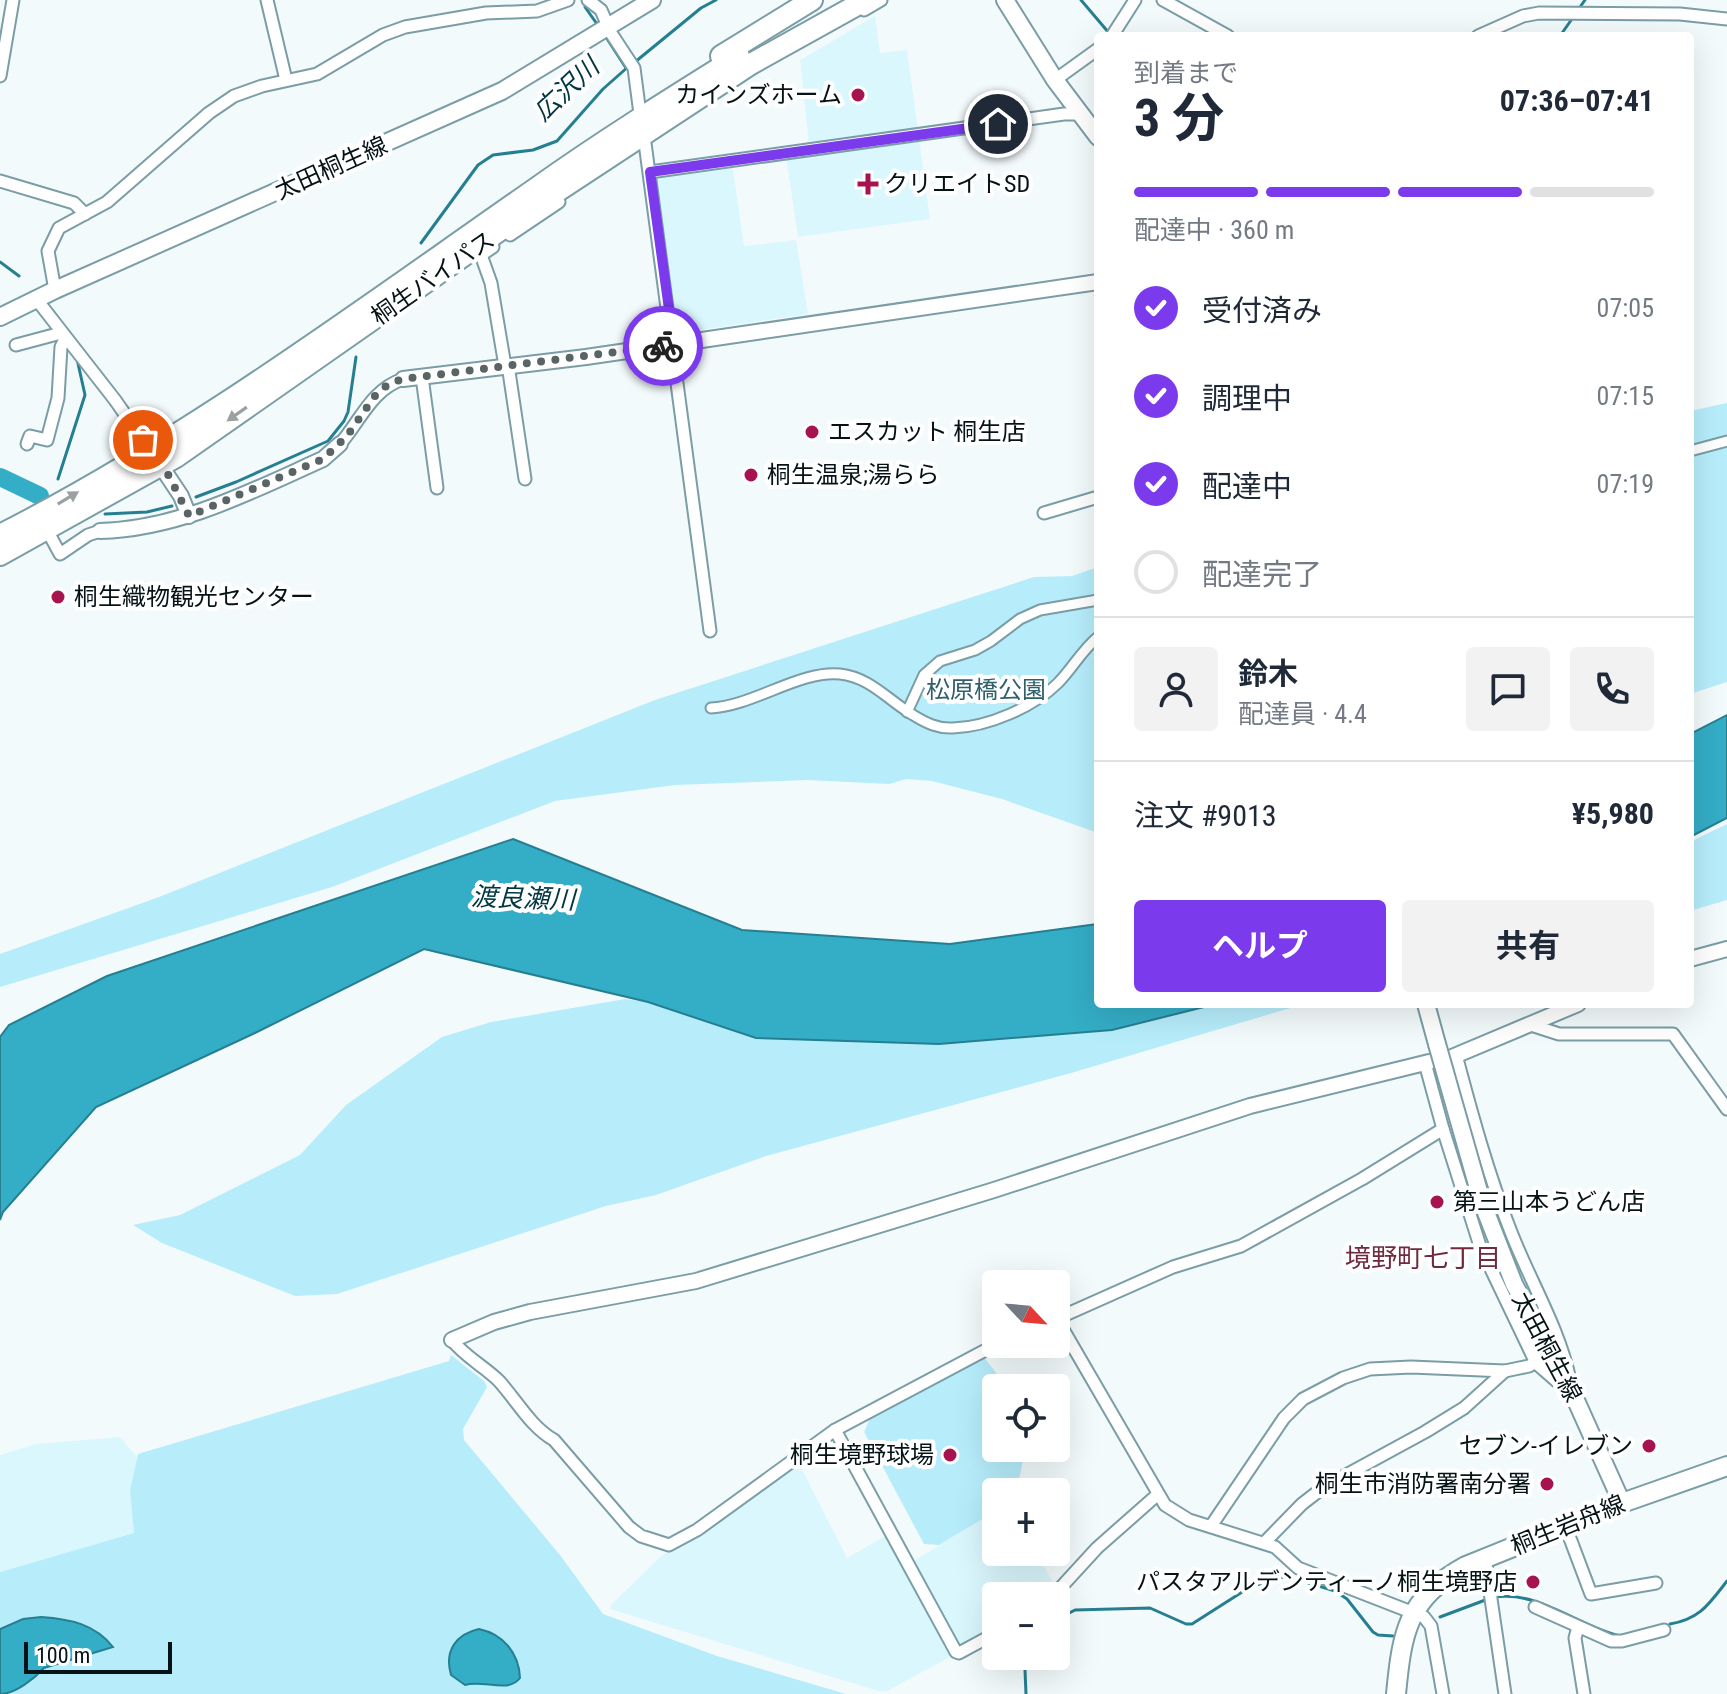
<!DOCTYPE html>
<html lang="ja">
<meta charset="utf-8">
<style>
:root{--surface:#fff;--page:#f2f2f3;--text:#1f2937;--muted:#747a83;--line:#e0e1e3;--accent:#7c3aed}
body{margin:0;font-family:"Roboto Condensed","Noto Sans JP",sans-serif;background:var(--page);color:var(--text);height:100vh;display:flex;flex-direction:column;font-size:30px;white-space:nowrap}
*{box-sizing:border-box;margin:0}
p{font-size:26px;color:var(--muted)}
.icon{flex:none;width:44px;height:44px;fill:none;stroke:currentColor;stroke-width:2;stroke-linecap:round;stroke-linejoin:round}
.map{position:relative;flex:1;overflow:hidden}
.side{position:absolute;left:1094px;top:32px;width:600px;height:976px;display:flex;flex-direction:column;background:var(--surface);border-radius:8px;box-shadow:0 8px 32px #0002}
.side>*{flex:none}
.needle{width:52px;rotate:116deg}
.controls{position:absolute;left:982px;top:1270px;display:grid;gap:16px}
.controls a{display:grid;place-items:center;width:88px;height:88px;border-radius:8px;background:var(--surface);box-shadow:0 8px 32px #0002;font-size:40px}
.scale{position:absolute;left:24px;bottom:20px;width:148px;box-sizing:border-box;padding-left:8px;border:4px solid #061316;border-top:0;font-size:22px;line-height:28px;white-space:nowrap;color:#061316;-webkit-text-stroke:6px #fff;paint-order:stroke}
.pin{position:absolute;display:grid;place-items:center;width:68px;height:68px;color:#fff;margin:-34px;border:4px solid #fff;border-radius:50%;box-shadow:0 2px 8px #0007}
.courier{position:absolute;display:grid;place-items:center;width:80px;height:80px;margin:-40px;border:6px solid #7c3aed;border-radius:50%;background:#fff;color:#222;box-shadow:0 2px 10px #0007}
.summary em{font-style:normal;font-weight:700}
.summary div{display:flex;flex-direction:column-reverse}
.summary{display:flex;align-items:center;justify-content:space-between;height:136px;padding:0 40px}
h1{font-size:52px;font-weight:700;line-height:60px}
.bar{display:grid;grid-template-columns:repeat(4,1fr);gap:12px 8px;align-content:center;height:96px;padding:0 40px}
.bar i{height:10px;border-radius:6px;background:var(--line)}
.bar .on{background:var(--accent)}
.bar p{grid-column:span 4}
.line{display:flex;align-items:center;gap:20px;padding:0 40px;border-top:2px solid var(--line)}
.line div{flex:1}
.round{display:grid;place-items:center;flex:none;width:84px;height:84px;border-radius:8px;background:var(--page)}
ol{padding:0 40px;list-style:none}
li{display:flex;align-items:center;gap:24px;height:88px}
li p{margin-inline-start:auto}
li .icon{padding:8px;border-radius:50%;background:var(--accent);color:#fff;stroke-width:4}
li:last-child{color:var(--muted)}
li i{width:44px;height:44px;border:4px solid var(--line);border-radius:50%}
.cta{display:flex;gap:16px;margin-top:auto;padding:16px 40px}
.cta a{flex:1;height:92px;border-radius:8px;background:var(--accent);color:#fff;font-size:32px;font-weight:700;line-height:92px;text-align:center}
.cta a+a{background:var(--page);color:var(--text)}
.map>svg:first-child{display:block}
</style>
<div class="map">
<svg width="1727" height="1694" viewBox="0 0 1727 1694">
<rect width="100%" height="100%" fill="#f3fafc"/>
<g fill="#dbf7fe">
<path d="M875 16 880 53 907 50 930 219 798 237 786 156 809 145 800 60Z"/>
<path d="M732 163 744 246 796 240 808 314 679 333 674 328 654 181 657 175Z"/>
<path d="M120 1437 137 1457 130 1490 135 1533 0 1572V1455L36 1444Z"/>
<path d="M799 1463 847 1558 887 1535 952 1656 887 1691H878L610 1609 611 1605 661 1556 714 1524Z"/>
<path d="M996 1511V1552H1035L1056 1587 1046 1596H996V1627L962 1646 958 1645 912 1562Z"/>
</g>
<g fill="#b7edfb">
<path d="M1727 403V682L1690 694V411Z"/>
<path d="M1098 567V833L1002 799 932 781 906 779 889 784 807 780 675 785 555 801 332 887 0 987V954L159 897 655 700 1034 577 1072 576Z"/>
<path d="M1727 824V900L1690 911V842Z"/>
<path d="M625 999 648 1002 756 1038 939 1044 1112 1030 1216 1004H1304L1071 1073 766 1156 656 1195 606 1206 337 1294 295 1296 162 1243 133 1225 180 1215 300 1155 346 1105 442 1037 491 1022Z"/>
<path d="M451 1355 484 1381 487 1387 463 1429 464 1440 560 1555 603 1614 717 1656 846 1694H0V1572L134 1533 130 1490 138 1454 449 1361Z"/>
<path d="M983 1356 1008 1388H996V1448H1025L1020 1476 1012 1492H996V1511L939 1545 924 1544 864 1432 871 1416Z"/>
</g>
<g fill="#34adc6" stroke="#267f91" stroke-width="2">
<path d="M1727 715V818L1690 837V734Z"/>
<path d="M513 839 742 930 950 944 1098 924V1004H1216L1112 1030 939 1044 756 1038 648 1002 424 949 255 1033 96 1107 3 1212 0 1220V1037L9 1025 107 976Z"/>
<path d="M41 1617C70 1619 95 1624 113 1647L44 1668C34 1679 15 1694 0 1694V1629L23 1619Z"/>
<path d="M479 1629C503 1634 519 1653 520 1678 508 1694 483 1679 465 1685L451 1675C444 1651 456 1634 479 1629Z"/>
</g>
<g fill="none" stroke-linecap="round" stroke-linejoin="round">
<g stroke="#267f91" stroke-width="3">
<path d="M1081 0 1109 33"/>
<path d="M587 5 585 7 597 24"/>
<path d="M1578 10 1585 0"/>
<path d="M604 34 626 68"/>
<path d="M1505 36H1529"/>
<path d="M1560 36 1574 16"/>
<path d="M635 62 701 8 716 0"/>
<path d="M421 243 478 165 493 155 533 150 557 141 603 89 629 66"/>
<path d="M0 262 19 276"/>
<path d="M52 310 69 333"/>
<path d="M58 479 85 395 77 359"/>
<path d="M196 497 236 482 328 441 344 421 348 412 356 357"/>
<path d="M105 514 147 512 172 506"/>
<path d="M1495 1597C1540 1591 1578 1626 1620 1636"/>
<path d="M1440 1617 1488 1599"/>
<path d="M1056 1620 1075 1610 1150 1608 1186 1624H1192L1250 1587 1286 1576 1335 1591 1347 1599 1373 1632 1378 1635 1393 1636"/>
<path d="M1670 1624C1700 1619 1709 1604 1727 1581"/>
<path d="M1025 1670 1026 1694"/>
</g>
<path stroke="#34adc6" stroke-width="18" d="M0 477 40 496"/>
<g stroke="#7a9da6" stroke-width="13">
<g id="pedestrian">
<path d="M1690 451 1727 441"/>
<path d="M711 708C753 706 800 670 840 674 870 677 889 701 913 715 926 723 938 729 953 728 988 727 1034 707 1058 683 1072 669 1082 650 1098 637"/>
<path d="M907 712 924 675 940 661 975 650 991 641 1020 619 1040 610 1098 600"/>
</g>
</g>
<g stroke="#7a9da6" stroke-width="15">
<g id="minor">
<path d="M267 0 286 80"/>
<path d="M588 0 601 10 611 33 634 68 640 114"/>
<path d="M1163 0 1228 36"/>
<path d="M864 10 881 0"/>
<path d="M1112 36 1135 0"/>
<path d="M1478 36 1523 16 1539 13 1680 14 1727 19"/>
<path d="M0 76 13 0"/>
<path d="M1055 80 1098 49"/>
<path d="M645 143 710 631"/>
<path d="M650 172 1064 114H1080"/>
<path d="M0 181 74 203 85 214"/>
<path d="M510 235 559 202"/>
<path d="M493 247 481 255 491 283 505 366"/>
<path d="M55 290 48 251 59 228 107 202 209 113 234 96 262 86 317 74 383 35 405 27 486 13 537 11 568 0"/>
<path d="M37 300 115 400 150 450"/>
<path d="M16 345 61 333"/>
<path d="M508 365 525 479"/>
<path d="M422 377 437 488"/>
<path d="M27 444 30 436 47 440 58 398 61 347 65 339"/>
<path d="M340 444C361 420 371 390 403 379"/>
<path d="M1044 513 1098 497"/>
<path d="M47 530 60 554 88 535 100 531"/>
<path d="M1531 1025 1559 1034H1673L1727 1109"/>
<path d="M1456 1055C1472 1115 1488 1174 1511 1232 1530 1281 1559 1328 1570 1380"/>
<path d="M1425 1063 1443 1129 1480 1246 1536 1363 1567 1390"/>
<path d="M1056 1319 1173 1267 1241 1246 1362 1179 1443 1129"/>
<path d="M1057 1319 1165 1505 1189 1520 1275 1547 1298 1568 1424 1617 1431 1626 1443 1694"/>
<path d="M452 1340C465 1357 484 1366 499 1381 517 1401 531 1427 554 1440L629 1527 641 1536 669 1545 697 1530 835 1430 997 1344"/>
<path d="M835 1430 956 1652 959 1653 996 1633"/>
<path d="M1565 1525 1591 1594 1656 1583"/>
<path d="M1211 1526 1284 1418 1303 1399 1343 1378 1370 1369 1411 1367 1505 1371 1529 1366 1550 1354"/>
<path d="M1264 1543 1302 1504 1324 1487 1425 1432 1464 1408 1505 1371"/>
<path d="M1485 1558 1505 1694"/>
<path d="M1053 1596 1097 1548 1157 1495"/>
<path d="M1535 1607 1611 1641H1622L1664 1630"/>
<path d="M1578 1627 1575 1638 1584 1694"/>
</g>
</g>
<g stroke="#7a9da6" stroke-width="18">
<g id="tertiary">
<path d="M403 379 586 357 1098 282"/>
<path d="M157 460 181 496 189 516"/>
<path d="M100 531C179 529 252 491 323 459L340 444"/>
<path d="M1690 959 1727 949"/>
<path d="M1452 1057 1578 1004"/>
<path d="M452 1340 494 1322 530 1312 696 1281 994 1190 1250 1106 1429 1062"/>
</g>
</g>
<g stroke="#7a9da6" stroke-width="20">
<g id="secondary">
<path d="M1005 0 1055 80 1098 137"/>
<path d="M0 317 55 290 502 91 652 0"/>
<path d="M1426 1004 1437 1044"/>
<path d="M1482 1202 1514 1284 1574 1396 1622 1503"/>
</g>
</g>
<g stroke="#7a9da6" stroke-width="22">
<path id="primary" d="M1396 1694C1402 1632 1407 1598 1466 1566L1622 1503 1727 1466"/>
</g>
<g stroke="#7a9da6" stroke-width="24">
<g id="trunk">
<path d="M721 56 812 0"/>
<path d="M0 535C189 439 361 310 535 189 601 142 670 99 739 56"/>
<path d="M0 555 176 457 529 210 751 64 866 0"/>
</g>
</g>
<use href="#pedestrian" stroke="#fff" stroke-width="9"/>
<use href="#minor" stroke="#fff" stroke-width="11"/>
<use href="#tertiary" stroke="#fff" stroke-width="14"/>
<use href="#secondary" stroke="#fff" stroke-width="16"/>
<use href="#primary" stroke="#fff" stroke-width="18"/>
<use href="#trunk" stroke="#fff" stroke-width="20"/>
<g stroke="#7a9da6" stroke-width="20" stroke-linecap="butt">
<path id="secondary-bridge" d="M1437 1044 1482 1202"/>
</g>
<use href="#secondary-bridge" stroke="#fff" stroke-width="16"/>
</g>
<defs><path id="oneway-solid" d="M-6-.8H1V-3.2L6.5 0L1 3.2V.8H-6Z" transform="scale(2)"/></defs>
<g fill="#9ba1a2">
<use href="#oneway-solid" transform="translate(237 414) rotate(145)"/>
<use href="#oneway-solid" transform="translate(68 498) rotate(-31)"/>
</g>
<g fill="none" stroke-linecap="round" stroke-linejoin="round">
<path stroke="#596466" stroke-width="8" stroke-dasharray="0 14.4" d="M143 440 169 476 189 516 323 459 347 436 377 393 390 383 403 379 663 346"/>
<path stroke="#7c3aed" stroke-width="10" d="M663 346 674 345 650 172 998 124"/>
</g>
<g fill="#a6134f" stroke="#fff" stroke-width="3">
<circle cx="858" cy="95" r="8"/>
<path d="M864 172h8v8h8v8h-8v8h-8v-8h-8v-8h8z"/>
<circle cx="812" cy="432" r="8"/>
<circle cx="751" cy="475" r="8"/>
<circle cx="58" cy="597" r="8"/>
<circle cx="1437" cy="1202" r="8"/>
<circle cx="1649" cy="1446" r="8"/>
<circle cx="950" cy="1455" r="8"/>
<circle cx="1547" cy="1484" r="8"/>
<circle cx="1533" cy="1582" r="8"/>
</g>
<g text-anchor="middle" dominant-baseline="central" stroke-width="8" stroke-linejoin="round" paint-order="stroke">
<g font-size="24" fill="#061316" stroke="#fff" text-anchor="end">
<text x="842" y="95">カインズホーム</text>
<text x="884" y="184" text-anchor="start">クリエイトSD</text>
<text x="828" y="432" text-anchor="start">エスカット 桐生店</text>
<text x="767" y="475" text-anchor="start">桐生温泉;湯らら</text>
<text x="74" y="597" text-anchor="start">桐生織物観光センター</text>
<text x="1453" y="1202" text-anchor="start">第三山本うどん店</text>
<text x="1633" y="1446">セブン-イレブン</text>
<text x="934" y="1455">桐生境野球場</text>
<text x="1531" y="1484">桐生市消防署南分署</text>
<text x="1517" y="1582">パスタアルデンティーノ桐生境野店</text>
</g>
<g font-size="24" fill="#061316" stroke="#fff">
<text transform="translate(331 168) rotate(-24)">太田桐生線</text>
<text transform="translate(433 278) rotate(-35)">桐生バイパス</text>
<text transform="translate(1547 1347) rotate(62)">太田桐生線</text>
<text transform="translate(1568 1525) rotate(-22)">桐生岩舟線</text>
</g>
<g font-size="24" fill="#2f606b" stroke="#fff">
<text x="986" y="690">松原橋公園</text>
</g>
<g font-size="26" font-style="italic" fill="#003641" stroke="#fff">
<text transform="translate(566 89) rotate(-43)">広沢川</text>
<text transform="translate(523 898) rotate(2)">渡良瀬川</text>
</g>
<g font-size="26" fill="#6f2a3e" stroke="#fff">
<text x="1423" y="1258">境野町七丁目</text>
</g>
</g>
</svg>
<div class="controls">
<a><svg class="needle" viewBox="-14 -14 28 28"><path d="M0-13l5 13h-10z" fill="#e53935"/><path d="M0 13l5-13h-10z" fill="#747a83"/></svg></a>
<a><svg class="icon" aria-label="locate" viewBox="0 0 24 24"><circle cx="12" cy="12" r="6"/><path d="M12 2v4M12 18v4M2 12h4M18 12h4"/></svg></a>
<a>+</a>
<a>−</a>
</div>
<div class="scale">100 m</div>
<div class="pin" style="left:143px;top:440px;background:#ea580c"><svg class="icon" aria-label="bag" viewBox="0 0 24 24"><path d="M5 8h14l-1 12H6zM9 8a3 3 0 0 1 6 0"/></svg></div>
<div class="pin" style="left:998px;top:124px;background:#1f2937"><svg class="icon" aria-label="home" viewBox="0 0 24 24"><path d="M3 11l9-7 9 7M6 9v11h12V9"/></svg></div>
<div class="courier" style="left:663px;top:346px"><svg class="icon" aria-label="bike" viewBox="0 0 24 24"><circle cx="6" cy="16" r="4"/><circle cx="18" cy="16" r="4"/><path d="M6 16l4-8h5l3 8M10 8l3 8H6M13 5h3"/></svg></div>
<section class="side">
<div class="summary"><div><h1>3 分</h1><p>到着まで</p></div><em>07:36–07:41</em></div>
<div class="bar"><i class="on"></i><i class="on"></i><i class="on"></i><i></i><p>配達中 · 360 m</p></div>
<ol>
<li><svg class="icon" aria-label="check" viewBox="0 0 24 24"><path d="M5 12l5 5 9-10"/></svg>受付済み<p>07:05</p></li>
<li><svg class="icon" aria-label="check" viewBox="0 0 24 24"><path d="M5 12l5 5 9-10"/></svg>調理中<p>07:15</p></li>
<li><svg class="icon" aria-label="check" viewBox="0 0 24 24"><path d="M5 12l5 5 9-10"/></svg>配達中<p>07:19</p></li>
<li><i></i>配達完了</li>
</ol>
<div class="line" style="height:144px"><a class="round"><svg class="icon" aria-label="person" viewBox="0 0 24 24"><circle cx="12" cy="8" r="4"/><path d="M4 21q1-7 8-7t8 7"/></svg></a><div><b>鈴木</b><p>配達員 · 4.4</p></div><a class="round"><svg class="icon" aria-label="chat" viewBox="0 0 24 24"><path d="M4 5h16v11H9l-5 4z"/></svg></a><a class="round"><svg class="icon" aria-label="phone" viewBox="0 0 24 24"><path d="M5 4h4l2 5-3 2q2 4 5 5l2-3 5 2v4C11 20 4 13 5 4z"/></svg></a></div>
<div class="line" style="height:104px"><div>注文 #9013</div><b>¥5,980</b></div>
<div class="cta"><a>ヘルプ</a><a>共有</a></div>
</section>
</div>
